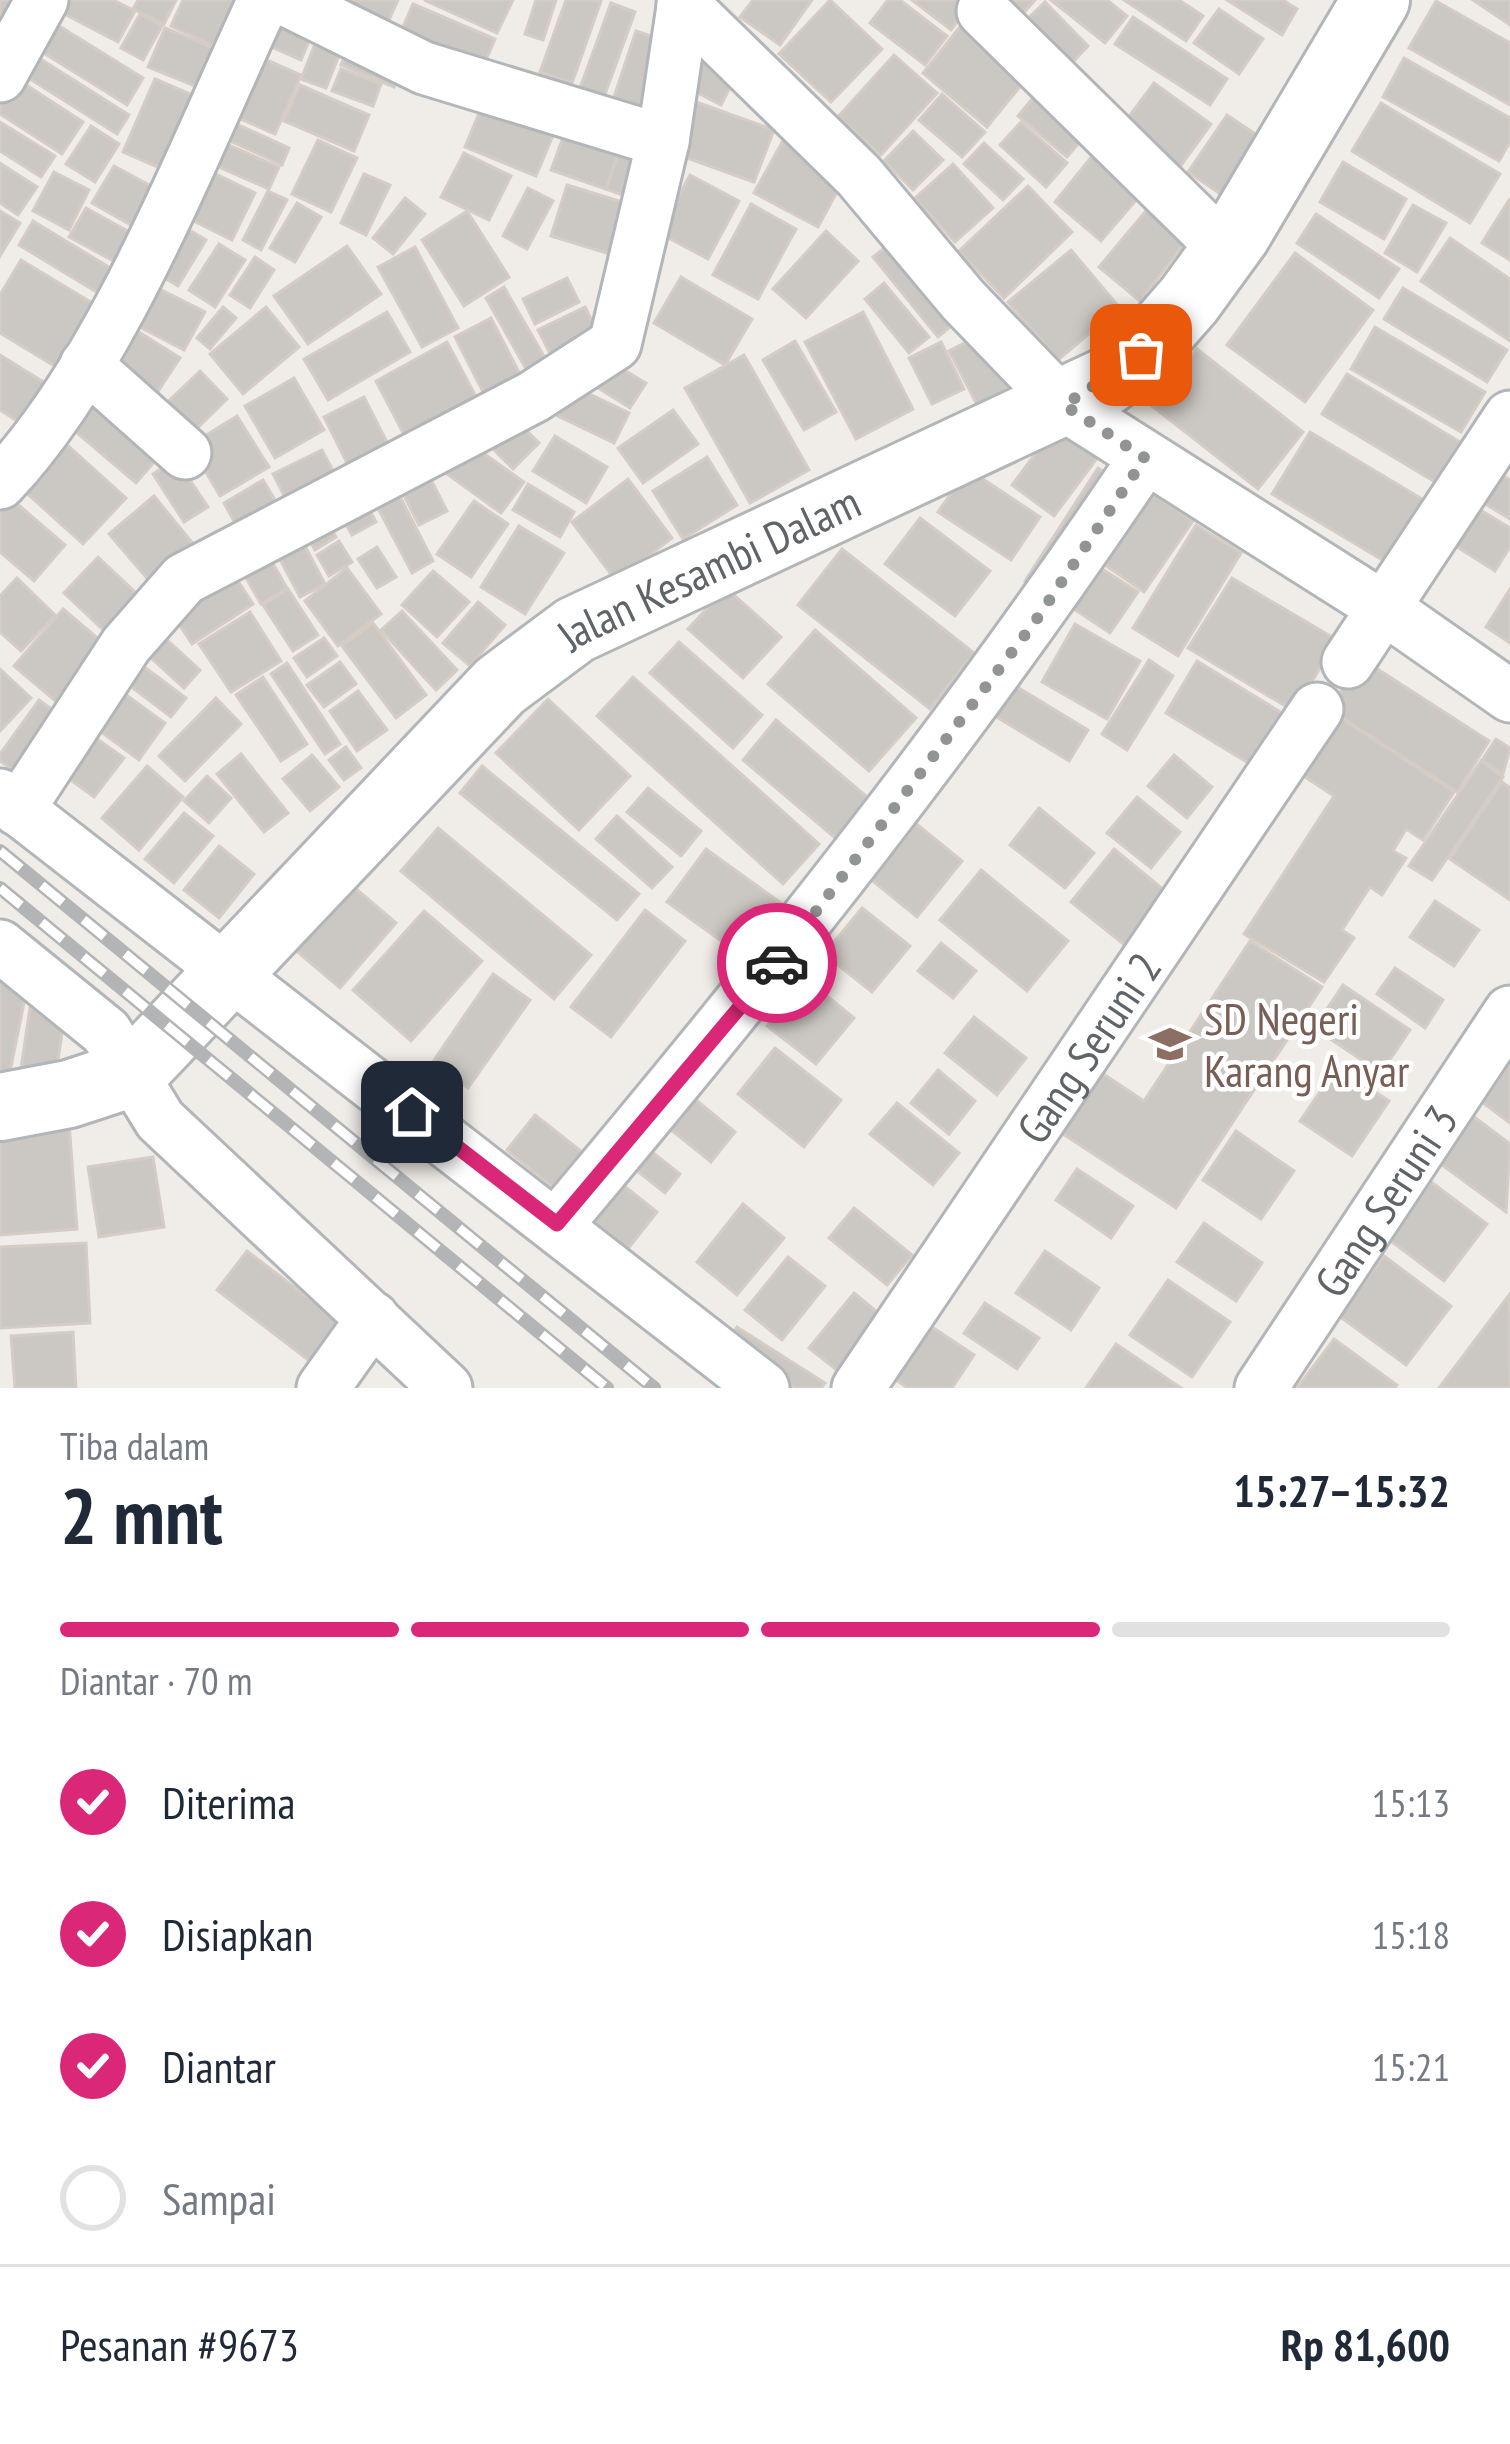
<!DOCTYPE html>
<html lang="id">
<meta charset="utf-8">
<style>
:root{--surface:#fff;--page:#f6f6f7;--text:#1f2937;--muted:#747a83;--line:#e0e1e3;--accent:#db2777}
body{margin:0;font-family:"PT Sans Narrow",sans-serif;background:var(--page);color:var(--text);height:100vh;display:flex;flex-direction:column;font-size:45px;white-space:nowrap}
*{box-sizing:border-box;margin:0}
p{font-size:39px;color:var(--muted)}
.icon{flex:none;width:66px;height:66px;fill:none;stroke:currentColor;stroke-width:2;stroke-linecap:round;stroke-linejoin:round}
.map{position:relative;height:1388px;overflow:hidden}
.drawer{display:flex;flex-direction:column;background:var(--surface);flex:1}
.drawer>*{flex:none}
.pin{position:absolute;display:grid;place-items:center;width:102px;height:102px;color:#fff;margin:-51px;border-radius:24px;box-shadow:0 6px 18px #0006}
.courier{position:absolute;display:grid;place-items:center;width:120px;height:120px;margin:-60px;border:9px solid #db2777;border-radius:50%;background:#fff;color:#222;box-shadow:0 3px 15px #0007}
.overview em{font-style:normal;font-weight:700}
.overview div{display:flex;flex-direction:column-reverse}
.overview{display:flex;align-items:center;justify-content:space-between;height:204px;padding:0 60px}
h1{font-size:78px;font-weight:700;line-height:90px}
.bar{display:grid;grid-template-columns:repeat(4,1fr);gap:18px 12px;align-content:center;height:144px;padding:0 60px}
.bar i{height:15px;border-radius:9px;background:var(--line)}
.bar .current{background:var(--accent)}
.bar p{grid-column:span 4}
.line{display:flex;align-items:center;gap:30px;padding:0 60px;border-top:3px solid var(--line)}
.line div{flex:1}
ol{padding:0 60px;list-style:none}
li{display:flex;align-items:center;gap:36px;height:132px}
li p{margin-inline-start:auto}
li .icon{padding:12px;border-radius:50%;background:var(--accent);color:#fff;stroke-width:4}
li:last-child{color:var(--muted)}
li i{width:66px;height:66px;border:6px solid var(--line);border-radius:50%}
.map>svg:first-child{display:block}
</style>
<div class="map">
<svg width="1510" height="1388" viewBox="0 0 1510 1388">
<rect width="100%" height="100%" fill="#f0ece7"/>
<g fill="#cbc7c3" stroke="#d5cdc5" stroke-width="3">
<path d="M0 0H23L10 22 0 16Z"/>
<path d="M54 0H113L135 11 118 42 51 7Z"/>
<path d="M138 0H176L164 24 133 9Z"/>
<path d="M183 0H247L222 50 171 26Z"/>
<path d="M316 0H398L383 33Z"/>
<path d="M424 0H513L497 33Z"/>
<path d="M536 0H556L543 40 525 34Z"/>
<path d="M566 0 601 1 572 83 540 72Z"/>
<path d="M753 0H812L780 45 740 17Z"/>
<path d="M830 0 882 49 831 102 779 54Z"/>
<path d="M888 0H900L947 36 925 65 870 23Z"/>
<path d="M912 0H974L951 30Z"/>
<path d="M993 0H1035L1014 24Z"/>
<path d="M1107 0 1127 16 1105 43 1052 1Z"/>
<path d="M1124 0H1179L1203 16 1186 41Z"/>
<path d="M1227 0H1283L1297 9 1282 35Z"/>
<path d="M1473 0H1510V25Z"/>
<path d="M1436 1 1510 43V105L1409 48Z"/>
<path d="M1045 2 1088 46 1065 70 1020 26Z"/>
<path d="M611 3 635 12 604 97 580 88Z"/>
<path d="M413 4 495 39 478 78 396 43Z"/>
<path d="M273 8 315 27 301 60 258 41Z"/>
<path d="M1219 9 1263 39 1239 74 1194 43Z"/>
<path d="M140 14 162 26 143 60 121 48Z"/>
<path d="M1133 17 1227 79 1210 105 1115 44Z"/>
<path d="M48 19 143 78 127 105 31 45Z"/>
<path d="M963 23 1028 77 987 127 923 73Z"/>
<path d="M165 28 221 51 205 90 148 67Z"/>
<path d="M321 29 346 38 326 88 301 79Z"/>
<path d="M636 31 674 44 649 115 612 103Z"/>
<path d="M704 40 744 61 721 105 681 84Z"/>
<path d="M351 42 404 63 394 87 341 65Z"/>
<path d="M246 51 301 75 275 134 220 110Z"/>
<path d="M894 55 937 93 881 155 838 117Z"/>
<path d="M39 58 129 115 117 134 27 77Z"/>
<path d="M1404 58 1510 118V142L1499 161 1383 97Z"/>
<path d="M341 69 381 84 373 106 332 91Z"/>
<path d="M14 77 83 122 62 154 0 114V98Z"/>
<path d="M155 79 202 99 169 172 123 152Z"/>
<path d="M1154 83 1211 124 1177 171 1119 130Z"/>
<path d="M300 85 369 115 354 151 284 121Z"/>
<path d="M1041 88 1091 129 1067 157 1018 116Z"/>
<path d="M942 94 985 132 962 157 919 120Z"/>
<path d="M685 98 774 130 754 182 665 150Z"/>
<path d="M485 99 556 128 536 176 465 147Z"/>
<path d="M1381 103 1500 174 1470 223 1352 151Z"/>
<path d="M217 115 289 148 282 165 209 131Z"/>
<path d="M1227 115 1267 142 1228 199 1188 172Z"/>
<path d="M0 122 55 156 41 177 0 151Z"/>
<path d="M1021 122 1067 163 1046 187 1000 145Z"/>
<path d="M568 124 622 142 606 189 551 170Z"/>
<path d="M91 126 119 144 95 182 66 164Z"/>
<path d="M913 131 943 160 913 190 884 161Z"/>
<path d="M786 135 850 168 818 227 754 193Z"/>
<path d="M213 138 279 167 269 189 203 160Z"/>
<path d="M318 140 357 158 331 212 292 194Z"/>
<path d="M622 142 653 154 637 200 606 189Z"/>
<path d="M984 143 1023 179 1003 200 964 164Z"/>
<path d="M1097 150 1144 191 1101 241 1055 202Z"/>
<path d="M464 153 511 176 489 220 441 197Z"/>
<path d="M1343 162 1406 199 1384 239 1320 202Z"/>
<path d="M0 163 37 187 18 215 0 203Z"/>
<path d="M195 164 255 193 232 240 172 210Z"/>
<path d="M953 164 993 208 955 242 915 198Z"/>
<path d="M114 166 166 194 143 232 92 203Z"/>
<path d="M54 172 89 190 69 230 33 211Z"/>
<path d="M364 174 390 185 366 235 341 223Z"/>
<path d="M690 175 739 201 708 259 659 233Z"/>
<path d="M567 185 629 204 613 255 551 236Z"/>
<path d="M1028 186 1072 232 1004 298 959 251Z"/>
<path d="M528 188 553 201 527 249 503 236Z"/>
<path d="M268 191 287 200 261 250 243 240Z"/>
<path d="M405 198 425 214 393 254 373 238Z"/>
<path d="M1509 200 1510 201V260L1482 243Z"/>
<path d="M297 203 321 217 295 262 270 248Z"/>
<path d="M751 204 796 229 758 299 713 275Z"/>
<path d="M1413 205 1446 223 1417 272 1385 253Z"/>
<path d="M1150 206 1189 237 1140 301 1099 267Z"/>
<path d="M86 208 135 235 119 264 69 237Z"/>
<path d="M0 211 20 223 0 256Z"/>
<path d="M467 211 509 277 464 306 422 240Z"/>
<path d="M1316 214 1399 269 1379 298 1297 243Z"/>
<path d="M33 221 117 272 103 296 19 245Z"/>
<path d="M176 222 206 240 178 286 148 268Z"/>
<path d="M826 231 858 261 806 318 773 289Z"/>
<path d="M903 233 967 313 938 337 873 257Z"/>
<path d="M1450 238 1510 279V341L1421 281Z"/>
<path d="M219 244 245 260 215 307 189 290Z"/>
<path d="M347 246 381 294 308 344 274 296Z"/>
<path d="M415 247 458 328 422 347 378 267Z"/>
<path d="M1071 250 1120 308 1058 360 1008 302Z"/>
<path d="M1295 253 1373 310 1305 402 1227 345Z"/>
<path d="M255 257 274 270 250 308 230 295Z"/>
<path d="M21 260 104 310 66 373 0 333V295Z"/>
<path d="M136 277 205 312 184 350 117 315Z"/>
<path d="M681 277 752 319 725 365 654 323Z"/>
<path d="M567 278 579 302 535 324 523 299Z"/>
<path d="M884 283 929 337 909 353 865 299Z"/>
<path d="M504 287 549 365 530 376 486 298Z"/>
<path d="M1403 288 1507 350 1487 382 1384 319Z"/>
<path d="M223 307 236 318 210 349 197 338Z"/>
<path d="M266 307 299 347 243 394 210 354Z"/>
<path d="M585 307 601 339 555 363 538 330Z"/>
<path d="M387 312 410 352 328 400 304 359Z"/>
<path d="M863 312 913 409 856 439 805 342Z"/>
<path d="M491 318 525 384 489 404 455 337Z"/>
<path d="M123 322 180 358 151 402 95 366Z"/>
<path d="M1375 327 1485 392 1461 432 1351 369Z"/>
<path d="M988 331 1027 392 983 416 949 351Z"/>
<path d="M795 341 836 412 804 430 763 360Z"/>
<path d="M447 342 482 408 410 446 376 381Z"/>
<path d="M941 342 964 389 932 404 909 358Z"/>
<path d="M1197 349 1303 432 1258 489 1152 406Z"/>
<path d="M0 355 50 386 25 426 0 410Z"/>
<path d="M744 355 809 470 750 503 685 388Z"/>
<path d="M607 360 646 383 630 408 592 384Z"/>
<path d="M200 371 227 399 183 442 156 413Z"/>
<path d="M1347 374 1460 442 1435 482 1322 414Z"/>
<path d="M294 378 324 430 275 458 245 406Z"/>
<path d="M573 386 629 413 614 443 558 416Z"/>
<path d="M102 389 168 446 136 483 69 426Z"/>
<path d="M364 397 391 450 351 471 324 417Z"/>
<path d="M673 410 698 444 643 483 618 448Z"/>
<path d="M511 415 539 443 513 469 485 441Z"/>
<path d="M237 416 269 467 220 496 190 445Z"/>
<path d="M1056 426 1098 457 1054 516 1012 485Z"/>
<path d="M1310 432 1427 502 1389 564 1272 494Z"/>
<path d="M555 436 607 467 586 503 533 471Z"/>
<path d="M462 438 524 482 501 513 440 469Z"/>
<path d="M64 442 126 498 83 544 21 488Z"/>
<path d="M322 450 338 480 289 505 273 474Z"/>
<path d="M707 457 737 505 683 539 653 491Z"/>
<path d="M176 459 208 507 184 522 153 474Z"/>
<path d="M423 464 447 511 419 525 395 478Z"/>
<path d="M1098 468 1115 479 1042 592 1025 581Z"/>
<path d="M968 469 1040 517 1011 560 938 512Z"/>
<path d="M1497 472 1510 480V519L1479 500Z"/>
<path d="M391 479 433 561 412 573 369 491Z"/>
<path d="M628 479 672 538 616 581 572 522Z"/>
<path d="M263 480 279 507 239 530 224 503Z"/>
<path d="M528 484 574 512 560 537 513 510Z"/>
<path d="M0 489 65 545 34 581 0 552Z"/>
<path d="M1149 491 1193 521 1144 592 1101 562Z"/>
<path d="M360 493 376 522 352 535 336 507Z"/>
<path d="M154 496 195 546 151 583 109 534Z"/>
<path d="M474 501 508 524 471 577 437 554Z"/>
<path d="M1477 508 1510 528V547L1495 571 1454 545Z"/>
<path d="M324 516 336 537 315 550 303 529Z"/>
<path d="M920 518 990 571 955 616 885 564Z"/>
<path d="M294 525 325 584 300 597 269 539Z"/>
<path d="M1196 525 1241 553 1178 656 1133 628Z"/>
<path d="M519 526 564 553 525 614 481 587Z"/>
<path d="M260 541 287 588 261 604 234 557Z"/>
<path d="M339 541 352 562 329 576 317 555Z"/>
<path d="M377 547 396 577 377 588 358 559Z"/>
<path d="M842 549 974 653 930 709 798 605Z"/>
<path d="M98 557 151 607 117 643 64 593Z"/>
<path d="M225 561 253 604 192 644 164 601Z"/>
<path d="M1096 565 1138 592 1110 633 1068 605Z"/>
<path d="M347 568 381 614 338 646 305 601Z"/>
<path d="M433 571 469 602 437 637 402 605Z"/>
<path d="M17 578 55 615 21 651 0 632V596Z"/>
<path d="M1232 578 1337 640 1294 711 1188 648Z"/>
<path d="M726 588 781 637 743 678 688 629Z"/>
<path d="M288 589 318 635 293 651 263 605Z"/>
<path d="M1510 589V643L1486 627Z"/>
<path d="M478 602 505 625 470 666 443 643Z"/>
<path d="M63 609 115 653 66 710 14 666Z"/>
<path d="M402 611 457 670 436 690 381 630Z"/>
<path d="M250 612 281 661 231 692 199 644Z"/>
<path d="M373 623 426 695 396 718 342 646Z"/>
<path d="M1075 624 1140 661 1107 719 1042 682Z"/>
<path d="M153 627 200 670 184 688 136 644Z"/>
<path d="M815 630 916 718 869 771 768 684Z"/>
<path d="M324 638 337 656 307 677 294 658Z"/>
<path d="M679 642 762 715 733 748 650 673Z"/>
<path d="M127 654 186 698 171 717 113 673Z"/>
<path d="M1362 659 1489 741 1457 792 1329 709Z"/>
<path d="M1149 660 1173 676 1127 750 1102 734Z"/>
<path d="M1197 661 1282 713 1250 764 1166 713Z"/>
<path d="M340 662 356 684 324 707 307 685Z"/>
<path d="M287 663 340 744 325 754 271 674Z"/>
<path d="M0 669 31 698 0 731Z"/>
<path d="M263 677 307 744 281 761 236 695Z"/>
<path d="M633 677 819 844 783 884 597 716Z"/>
<path d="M111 684 165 723 139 760 85 720Z"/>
<path d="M1014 685 1088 730 1069 761 995 716Z"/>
<path d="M358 691 387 730 357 751 330 711Z"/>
<path d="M216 698 241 724 185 781 159 756Z"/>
<path d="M548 699 630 776 579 830 496 753Z"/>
<path d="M39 700 68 721 27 780 0 761V754Z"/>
<path d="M1327 709 1454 792 1423 840 1406 829 1393 851 1406 858 1382 895 1370 887 1342 930 1354 938 1324 982 1244 934 1334 796 1290 767Z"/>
<path d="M776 720 879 807 846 847 743 760Z"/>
<path d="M79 726 124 758 94 797 50 765Z"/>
<path d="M1496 739 1510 748 1503 774 1482 760Z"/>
<path d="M346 747 361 768 344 780 329 760Z"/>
<path d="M241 754 288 813 264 832 217 774Z"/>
<path d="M312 755 339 787 310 811 283 779Z"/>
<path d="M1174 755 1212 787 1187 818 1148 786Z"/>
<path d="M1481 761 1503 777 1432 880 1409 866Z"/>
<path d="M147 766 183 797 139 850 102 818Z"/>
<path d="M482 766 639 894 617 920 460 793Z"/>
<path d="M207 776 231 798 209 823 184 801Z"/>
<path d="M1502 782 1510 788V900L1450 859Z"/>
<path d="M648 788 701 831 681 856 627 812Z"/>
<path d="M1137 797 1180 832 1151 868 1107 833Z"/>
<path d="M1039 808 1094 853 1065 888 1010 845Z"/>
<path d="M184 813 213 836 174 883 145 859Z"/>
<path d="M903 813 962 861 917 917 858 869Z"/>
<path d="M617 816 672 867 652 888 596 839Z"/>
<path d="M438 828 591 955 554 999 401 871Z"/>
<path d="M219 846 254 874 219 918 184 890Z"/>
<path d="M706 849 781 903 742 956 667 902Z"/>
<path d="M1114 849 1170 895 1127 947 1071 902Z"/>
<path d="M981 870 1068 941 1027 991 940 920Z"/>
<path d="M342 877 396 923 340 988 286 942Z"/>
<path d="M1435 901 1479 930 1454 966 1410 937Z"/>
<path d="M862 908 910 946 872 992 824 954Z"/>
<path d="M645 910 685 941 611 1037 571 1007Z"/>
<path d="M424 911 482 961 411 1041 353 990Z"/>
<path d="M1250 941 1322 987 1176 1208 1057 1130 1096 1069 1144 1101Z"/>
<path d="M941 943 976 971 953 998 918 971Z"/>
<path d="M1395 968 1443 1000 1425 1028 1377 994Z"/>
<path d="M0 972 29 978 10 1072 0 1070Z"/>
<path d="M493 974 530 1000 468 1088 432 1063Z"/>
<path d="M806 979 854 1018 816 1064 767 1026Z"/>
<path d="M1343 985 1410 1030 1381 1073 1314 1028Z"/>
<path d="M31 1001 66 1007 56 1073 21 1068Z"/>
<path d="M974 1017 1026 1058 997 1095 945 1053Z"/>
<path d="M775 1048 841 1100 804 1147 738 1094Z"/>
<path d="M1510 1049V1123L1474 1096Z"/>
<path d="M1337 1067 1389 1101 1352 1156 1300 1121Z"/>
<path d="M938 1070 975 1101 949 1134 911 1103Z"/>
<path d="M685 1091 735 1132 711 1162 660 1121Z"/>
<path d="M897 1103 959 1153 933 1185 870 1134Z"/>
<path d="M535 1115 591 1159 562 1195 507 1150Z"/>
<path d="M1473 1116 1510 1144 1506 1212 1438 1162Z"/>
<path d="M69 1122 77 1229 0 1235V1127Z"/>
<path d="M1236 1131 1294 1171 1261 1219 1203 1180Z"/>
<path d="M638 1141 680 1174 665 1193 623 1160Z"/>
<path d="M153 1157 164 1227 99 1237 88 1167Z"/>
<path d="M1077 1169 1133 1206 1111 1238 1056 1200Z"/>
<path d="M609 1174 657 1212 627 1250 578 1212Z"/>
<path d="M1426 1178 1487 1224 1444 1281 1383 1235Z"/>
<path d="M743 1204 784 1238 737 1295 697 1262Z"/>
<path d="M854 1208 912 1255 887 1285 829 1238Z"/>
<path d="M1204 1223 1262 1263 1236 1301 1177 1262Z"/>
<path d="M86 1243 90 1323 0 1328V1247Z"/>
<path d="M247 1251 340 1322 311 1362 217 1290Z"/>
<path d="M1045 1251 1099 1288 1071 1330 1016 1293Z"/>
<path d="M1384 1256 1451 1306 1406 1365 1339 1316Z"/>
<path d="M788 1257 825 1286 782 1340 745 1310Z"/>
<path d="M1168 1280 1230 1322 1192 1377 1130 1335Z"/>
<path d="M854 1293 888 1321 843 1375 809 1348Z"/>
<path d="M1509 1295 1510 1388H1439Z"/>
<path d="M985 1303 1039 1338 1017 1369 964 1333Z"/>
<path d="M926 1323 974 1355 952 1388H908L890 1376Z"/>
<path d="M737 1327 825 1383 821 1388H795L726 1344Z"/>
<path d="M73 1332 76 1388H15L11 1336Z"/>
<path d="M1334 1339 1397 1385 1395 1388H1297Z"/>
<path d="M1116 1344 1181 1388H1086Z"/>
</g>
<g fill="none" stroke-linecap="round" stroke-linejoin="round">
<g stroke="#b2b6b9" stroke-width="57">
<g id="minor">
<path d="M286 0 424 68 663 141"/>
<path d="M683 4 859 176 963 300 1064 405 1384 608 1510 696"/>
<path d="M983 11 1226 250"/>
<path d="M0 76 42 0"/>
<path d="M86 365 185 453"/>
<path d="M0 483C113 364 193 151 264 0"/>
<path d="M1348 662 1510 417"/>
<path d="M0 795 763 1388"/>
<path d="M18 810 126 645 184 579 533 397 615 344 663 141 684 0"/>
<path d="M0 946 106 1032 160 1120 446 1388"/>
<path d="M557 1224C765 977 965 727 1145 458"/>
<path d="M323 1388 373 1318"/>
<path id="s1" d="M858 1388 1317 709"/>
<path id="s2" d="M1261 1388 1510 1012"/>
</g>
</g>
<g stroke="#b2b6b9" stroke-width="72">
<g id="tertiary">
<path id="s3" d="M0 1107 69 1094 133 1073 500 686 575 630 1107 381 1141 355 1189 300 1237 234 1376 0"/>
</g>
</g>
<use href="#minor" stroke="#fff" stroke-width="51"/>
<use href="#tertiary" stroke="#fff" stroke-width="66"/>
<g stroke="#b3b4b5" stroke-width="14">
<g id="rail">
<path d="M0 851 654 1388"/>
<path d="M0 888 607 1388"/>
</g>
</g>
<use href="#rail" stroke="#fff" stroke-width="9" stroke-dasharray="27" stroke-linecap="butt"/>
</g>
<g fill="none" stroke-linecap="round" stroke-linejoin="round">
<path stroke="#919494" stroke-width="12" stroke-dasharray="0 21.6" d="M777 963 1034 623 1145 458 1064 405 1141 355"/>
<path stroke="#db2777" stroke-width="15" d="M412 1112 557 1224 777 963"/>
</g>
<defs>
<g id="school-bare" transform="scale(3.24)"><path d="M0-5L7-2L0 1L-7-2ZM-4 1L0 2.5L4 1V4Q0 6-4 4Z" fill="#8d6e63" stroke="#fff" stroke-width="2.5" paint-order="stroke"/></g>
</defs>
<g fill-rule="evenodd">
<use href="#school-bare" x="1170" y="1044"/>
</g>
<g text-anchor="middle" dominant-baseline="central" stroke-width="9" stroke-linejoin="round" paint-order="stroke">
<g font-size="45" fill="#5e6467" stroke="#fff">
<text stroke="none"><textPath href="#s3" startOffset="912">Jalan Kesambi Dalam</textPath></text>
<text stroke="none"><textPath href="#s1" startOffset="411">Gang Seruni 2</textPath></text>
<text stroke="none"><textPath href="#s2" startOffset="225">Gang Seruni 3</textPath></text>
</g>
<g font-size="45" fill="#785e54" stroke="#fff" text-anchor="start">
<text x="1204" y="1018">SD Negeri<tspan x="1204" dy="52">Karang Anyar</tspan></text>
</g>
</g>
</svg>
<div class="pin" style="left:1141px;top:355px;background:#ea580c"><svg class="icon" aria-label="bag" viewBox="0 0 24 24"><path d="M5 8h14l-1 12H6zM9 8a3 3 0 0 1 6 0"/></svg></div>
<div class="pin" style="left:412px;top:1112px;background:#1f2937"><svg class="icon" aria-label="home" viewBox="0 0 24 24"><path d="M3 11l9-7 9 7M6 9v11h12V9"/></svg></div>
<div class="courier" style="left:777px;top:963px"><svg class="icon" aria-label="car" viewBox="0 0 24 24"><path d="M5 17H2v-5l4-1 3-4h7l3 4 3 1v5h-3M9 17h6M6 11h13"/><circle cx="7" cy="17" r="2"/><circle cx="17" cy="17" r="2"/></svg></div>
</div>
<section class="drawer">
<div class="overview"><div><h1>2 mnt</h1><p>Tiba dalam</p></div><em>15:27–15:32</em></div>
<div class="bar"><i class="current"></i><i class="current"></i><i class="current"></i><i></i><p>Diantar · 70 m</p></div>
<ol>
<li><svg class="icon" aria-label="check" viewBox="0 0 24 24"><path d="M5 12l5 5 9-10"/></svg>Diterima<p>15:13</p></li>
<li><svg class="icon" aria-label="check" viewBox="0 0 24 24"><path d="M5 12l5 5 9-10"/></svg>Disiapkan<p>15:18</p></li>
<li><svg class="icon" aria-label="check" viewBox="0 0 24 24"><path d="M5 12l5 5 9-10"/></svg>Diantar<p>15:21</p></li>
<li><i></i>Sampai</li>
</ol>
<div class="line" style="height:156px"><div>Pesanan #9673</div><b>Rp 81,600</b></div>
</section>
